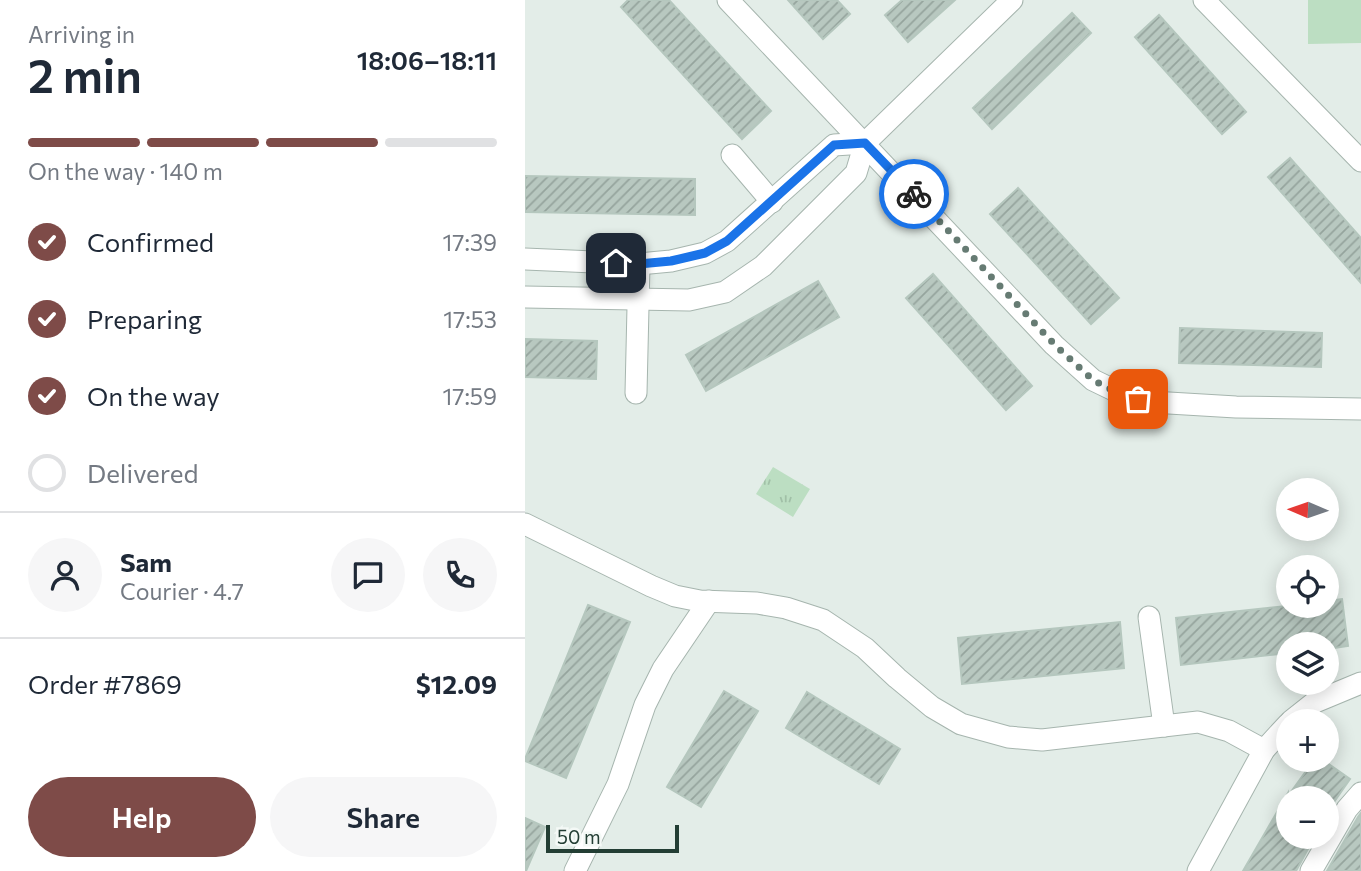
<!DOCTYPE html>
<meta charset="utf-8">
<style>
:root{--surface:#fff;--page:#f6f6f7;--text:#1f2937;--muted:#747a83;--line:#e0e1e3;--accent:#7e4b48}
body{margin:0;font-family:Commissioner,sans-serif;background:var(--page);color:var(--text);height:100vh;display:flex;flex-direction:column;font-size:26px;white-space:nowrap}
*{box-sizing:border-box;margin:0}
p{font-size:23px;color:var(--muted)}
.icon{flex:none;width:38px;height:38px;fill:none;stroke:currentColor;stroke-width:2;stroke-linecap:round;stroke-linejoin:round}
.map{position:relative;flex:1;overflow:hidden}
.sheet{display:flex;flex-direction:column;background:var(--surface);width:525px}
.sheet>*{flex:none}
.needle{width:46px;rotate:272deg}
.tools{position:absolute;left:751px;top:478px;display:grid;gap:14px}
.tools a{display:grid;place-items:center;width:63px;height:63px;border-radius:50%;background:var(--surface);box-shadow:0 4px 18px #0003;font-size:35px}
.scale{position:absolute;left:21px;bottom:18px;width:133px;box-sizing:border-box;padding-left:7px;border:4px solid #233e34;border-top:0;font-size:19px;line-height:24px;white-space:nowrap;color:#233e34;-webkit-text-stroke:5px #f4f9f6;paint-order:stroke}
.pin{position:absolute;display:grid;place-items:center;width:60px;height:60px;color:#fff;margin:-30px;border-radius:14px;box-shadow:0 4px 10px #0006}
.courier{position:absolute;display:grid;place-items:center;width:70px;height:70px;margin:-35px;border:5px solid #1a73e8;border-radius:50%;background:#fff;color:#222;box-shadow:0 2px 9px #0007}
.headline em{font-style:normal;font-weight:600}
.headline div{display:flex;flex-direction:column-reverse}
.headline{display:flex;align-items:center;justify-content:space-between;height:119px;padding:0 28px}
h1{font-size:46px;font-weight:600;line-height:52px}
.bar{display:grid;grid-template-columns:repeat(4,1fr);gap:10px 7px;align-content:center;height:84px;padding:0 28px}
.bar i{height:9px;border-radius:5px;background:var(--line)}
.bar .current{background:var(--accent)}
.bar p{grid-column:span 4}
.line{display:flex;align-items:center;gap:18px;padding:0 28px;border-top:2px solid var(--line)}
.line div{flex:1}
.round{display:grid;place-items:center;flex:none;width:74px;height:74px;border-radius:37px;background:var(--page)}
ol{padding:0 28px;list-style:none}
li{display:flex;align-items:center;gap:21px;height:77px}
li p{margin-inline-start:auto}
li .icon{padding:7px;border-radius:50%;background:var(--accent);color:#fff;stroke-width:4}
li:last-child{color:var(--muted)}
li i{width:38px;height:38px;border:4px solid var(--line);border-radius:50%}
.button{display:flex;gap:14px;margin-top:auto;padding:14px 28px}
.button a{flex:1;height:80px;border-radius:42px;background:var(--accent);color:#fff;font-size:28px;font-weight:600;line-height:80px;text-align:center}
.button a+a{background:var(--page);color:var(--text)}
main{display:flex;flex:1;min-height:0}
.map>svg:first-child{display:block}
</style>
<main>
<section class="sheet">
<div class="headline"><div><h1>2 min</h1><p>Arriving in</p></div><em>18:06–18:11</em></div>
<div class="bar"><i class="current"></i><i class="current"></i><i class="current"></i><i></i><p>On the way · 140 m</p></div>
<ol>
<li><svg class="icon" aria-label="check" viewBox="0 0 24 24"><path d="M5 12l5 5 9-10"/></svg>Confirmed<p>17:39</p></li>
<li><svg class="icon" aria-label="check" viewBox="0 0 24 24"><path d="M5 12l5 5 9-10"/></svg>Preparing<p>17:53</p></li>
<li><svg class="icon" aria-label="check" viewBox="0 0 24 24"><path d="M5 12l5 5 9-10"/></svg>On the way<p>17:59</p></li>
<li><i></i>Delivered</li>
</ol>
<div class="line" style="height:126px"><a class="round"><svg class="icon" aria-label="person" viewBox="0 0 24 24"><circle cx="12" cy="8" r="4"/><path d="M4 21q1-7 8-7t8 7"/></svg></a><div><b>Sam</b><p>Courier · 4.7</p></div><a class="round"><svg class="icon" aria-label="chat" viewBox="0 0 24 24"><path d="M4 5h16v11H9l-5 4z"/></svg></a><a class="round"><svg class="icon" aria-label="phone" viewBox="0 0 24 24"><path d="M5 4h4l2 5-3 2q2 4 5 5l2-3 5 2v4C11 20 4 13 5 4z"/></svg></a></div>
<div class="line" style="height:91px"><div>Order #7869</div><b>$12.09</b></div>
<div class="button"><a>Help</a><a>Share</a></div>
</section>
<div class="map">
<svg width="836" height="871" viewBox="0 0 836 871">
<defs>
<pattern id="grass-tufts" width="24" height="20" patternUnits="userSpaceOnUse" patternTransform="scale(1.75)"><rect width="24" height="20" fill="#bcdec2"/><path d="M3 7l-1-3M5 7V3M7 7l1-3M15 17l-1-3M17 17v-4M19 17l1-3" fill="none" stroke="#a1c0a7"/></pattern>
<pattern id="building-hatch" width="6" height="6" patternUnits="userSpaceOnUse" patternTransform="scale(1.75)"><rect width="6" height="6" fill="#b8c8c0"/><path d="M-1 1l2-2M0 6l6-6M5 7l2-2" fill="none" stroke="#95a49d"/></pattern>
</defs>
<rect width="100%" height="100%" fill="#e3ede8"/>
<path fill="url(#grass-tufts)" d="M248 467 285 489 268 517 231 494Z"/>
<path fill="#bcdec2" d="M783 0H836V43L783 44Z"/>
<g fill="url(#building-hatch)" stroke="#b5c7be" stroke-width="2">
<path d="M103 0H144L246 111 217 139 96 7Z"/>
<path d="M263 0H312L325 14 298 39Z"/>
<path d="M377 0H430L383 42 360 15Z"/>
<path d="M547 13 566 33 467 129 448 108Z"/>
<path d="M634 15 721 112 697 134 610 37Z"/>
<path d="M765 158 836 238V283L743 177Z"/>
<path d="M0 176 170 179V215L0 212Z"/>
<path d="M493 188 594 298 566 324 465 214Z"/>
<path d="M408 274 507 386 481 410 381 298Z"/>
<path d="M293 281 314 317 181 391 161 355Z"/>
<path d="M655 328 797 333 796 367 654 363Z"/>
<path d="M0 339 72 341 71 379 0 377Z"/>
<path d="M817 599 823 646 802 649V644H763V653L656 665 651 618 762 606H802V601Z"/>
<path d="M63 605 105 622 41 778 0 761V759Z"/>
<path d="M595 622 599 668 437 684 433 638Z"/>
<path d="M199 691 233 711 176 807 142 787Z"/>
<path d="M282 692 375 749 354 784 261 728Z"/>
<path d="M789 760H798L825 779 802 812V798H763V836H790L771 871H718L763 793V796Z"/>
<path d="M836 813V871H802L833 817Z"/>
<path d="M0 818 20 827 1 871H0Z"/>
</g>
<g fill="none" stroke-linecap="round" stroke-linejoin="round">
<g stroke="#a6b5ae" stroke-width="23">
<g id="minor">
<path d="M203 0 529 345 568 380 599 395 627 402 711 407 836 409"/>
<path d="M679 0 836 161"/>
<path d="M207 155 247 202"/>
<path d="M0 259 114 264 146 261 180 253 202 241 309 145 340 143"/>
<path d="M0 297 164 300 200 292 238 266 331 173 340 143 487 0"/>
<path d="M111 393 114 264"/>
<path d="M0 524 126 586 150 596 175 601 232 603 261 608 298 620 340 648 372 678 407 707 436 724 483 737 517 740 673 722 704 731 739 750"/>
<path d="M624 617 639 726"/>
<path d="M766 721 790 702 836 683"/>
<path d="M50 871 93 784 120 705 138 669 184 601"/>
<path d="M673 871 739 750 763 724"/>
<path d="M786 871 822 809 836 793"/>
</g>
</g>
<use href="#minor" stroke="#fff" stroke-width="21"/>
</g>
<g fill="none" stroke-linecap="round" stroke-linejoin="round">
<path stroke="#667b73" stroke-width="7" stroke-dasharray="0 12.6" d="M389 194 530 345 568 380 599 396 613 399"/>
<path stroke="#1a73e8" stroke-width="9" d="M91 263 114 264 146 261 180 253 202 241 309 145 340 143 389 194"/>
</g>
</svg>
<div class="tools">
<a><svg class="needle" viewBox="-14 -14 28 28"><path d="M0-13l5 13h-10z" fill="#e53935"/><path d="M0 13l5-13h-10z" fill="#747a83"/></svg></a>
<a><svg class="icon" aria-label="locate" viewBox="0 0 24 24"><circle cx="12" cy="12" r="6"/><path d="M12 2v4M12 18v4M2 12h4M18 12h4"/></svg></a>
<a><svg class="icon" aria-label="layers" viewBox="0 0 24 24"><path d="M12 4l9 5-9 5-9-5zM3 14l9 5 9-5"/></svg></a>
<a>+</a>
<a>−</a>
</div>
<div class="scale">50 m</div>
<div class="pin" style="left:613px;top:399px;background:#ea580c"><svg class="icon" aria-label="bag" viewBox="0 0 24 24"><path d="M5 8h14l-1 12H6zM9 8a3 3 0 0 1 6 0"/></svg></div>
<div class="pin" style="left:91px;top:263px;background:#1f2937"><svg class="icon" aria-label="home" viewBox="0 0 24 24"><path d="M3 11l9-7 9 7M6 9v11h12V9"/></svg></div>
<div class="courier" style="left:389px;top:194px"><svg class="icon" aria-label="bike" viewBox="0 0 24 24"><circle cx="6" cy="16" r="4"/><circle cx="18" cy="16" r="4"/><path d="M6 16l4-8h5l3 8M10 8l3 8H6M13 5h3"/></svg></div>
</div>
</main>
